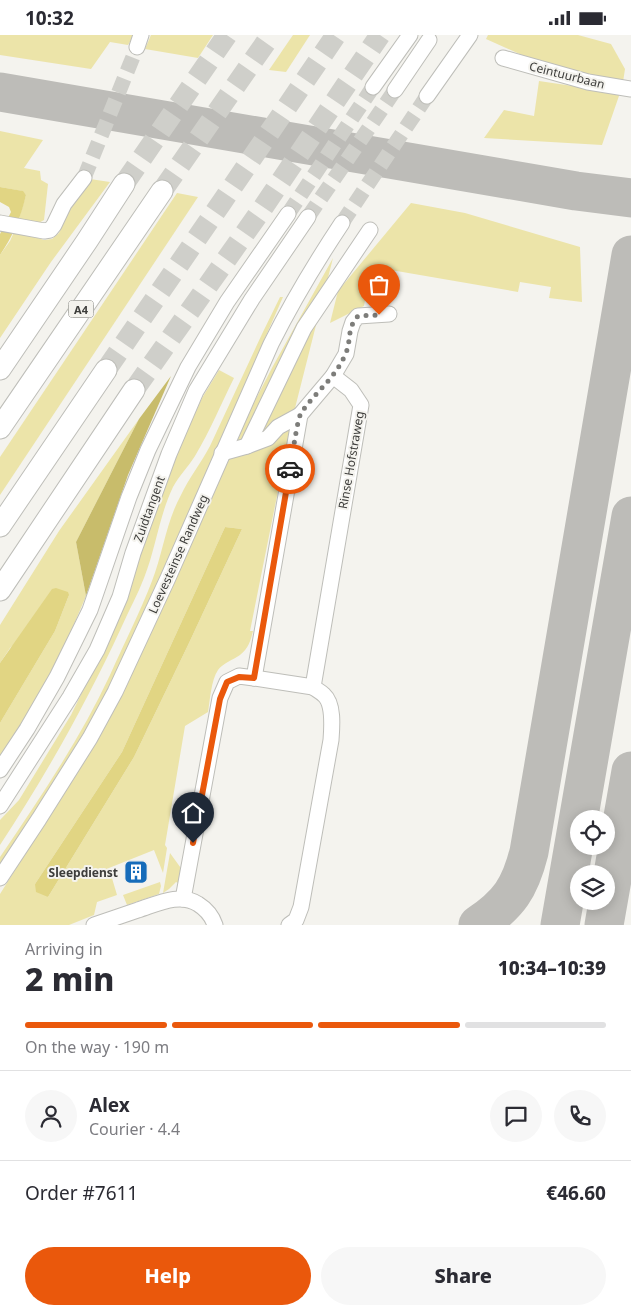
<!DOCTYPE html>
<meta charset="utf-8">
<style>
:root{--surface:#fff;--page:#f7f7f7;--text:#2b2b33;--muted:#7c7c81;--line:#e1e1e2;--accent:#ea580c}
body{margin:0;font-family:"Noto Sans",sans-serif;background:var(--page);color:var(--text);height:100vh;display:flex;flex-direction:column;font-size:19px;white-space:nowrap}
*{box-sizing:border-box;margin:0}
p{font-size:16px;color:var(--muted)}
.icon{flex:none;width:28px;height:28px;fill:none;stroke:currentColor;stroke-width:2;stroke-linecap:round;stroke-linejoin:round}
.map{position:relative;height:890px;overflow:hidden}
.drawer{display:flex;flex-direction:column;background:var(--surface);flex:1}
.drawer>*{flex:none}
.tools{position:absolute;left:570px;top:775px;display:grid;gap:10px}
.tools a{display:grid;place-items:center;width:45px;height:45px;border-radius:50%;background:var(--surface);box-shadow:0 2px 12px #0003;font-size:25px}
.pin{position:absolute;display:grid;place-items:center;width:42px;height:42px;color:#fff;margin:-51px -21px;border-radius:50% 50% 50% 0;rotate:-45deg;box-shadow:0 0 5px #0007}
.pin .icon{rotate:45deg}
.courier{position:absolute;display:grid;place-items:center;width:50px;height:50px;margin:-25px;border:4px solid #ea580c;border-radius:50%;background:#fff;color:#222;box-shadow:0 1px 6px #0007}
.overview em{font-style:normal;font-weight:800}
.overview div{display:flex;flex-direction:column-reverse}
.overview{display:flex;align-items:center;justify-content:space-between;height:85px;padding:0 25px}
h1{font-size:32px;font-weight:800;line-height:38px}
.bar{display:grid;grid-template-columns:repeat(4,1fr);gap:8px 5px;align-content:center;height:60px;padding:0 25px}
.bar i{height:6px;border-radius:4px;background:var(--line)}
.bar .active{background:var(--accent)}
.bar p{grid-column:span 4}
.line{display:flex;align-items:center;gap:12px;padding:0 25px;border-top:1px solid var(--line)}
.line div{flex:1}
.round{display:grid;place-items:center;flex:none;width:52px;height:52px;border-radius:26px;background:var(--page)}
.button{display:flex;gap:10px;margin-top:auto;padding:10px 25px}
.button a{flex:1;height:58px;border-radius:30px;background:var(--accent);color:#fff;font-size:20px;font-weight:800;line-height:58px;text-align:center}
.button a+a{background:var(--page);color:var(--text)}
.status{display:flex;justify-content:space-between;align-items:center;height:35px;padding:0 25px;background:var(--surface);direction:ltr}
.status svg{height:14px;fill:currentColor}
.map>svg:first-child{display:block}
</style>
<div class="status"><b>10:32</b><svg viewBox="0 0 49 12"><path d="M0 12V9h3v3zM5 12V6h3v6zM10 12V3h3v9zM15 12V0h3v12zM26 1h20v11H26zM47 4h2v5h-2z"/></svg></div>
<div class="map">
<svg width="631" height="890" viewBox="0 0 631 890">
<rect width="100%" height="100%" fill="#f4f3ee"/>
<g fill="#ece4a9" fill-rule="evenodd">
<path d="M0 0H132L133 2 128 10 110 7 91 34 0 20Z"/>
<path d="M151 0H213L198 23 145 14Z"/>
<path d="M293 0H310L286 37 269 35Z"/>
<path d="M488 0H578L611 9 625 34 623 47 564 39 486 4Z"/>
<path d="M539 46 620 58 602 110 484 103 504 75 534 81Z"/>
<path d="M0 96 43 105 24 133 40 136 41 145 48 149 44 185 37 189 18 187 26 160 22 156 0 152Z"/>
<path d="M90 144 110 147 51 227 0 303V220L10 206 15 195 44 205 52 204 59 198 72 168 84 155Z"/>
<path d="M177 158 198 162 0 460V422Z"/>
<path d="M411 168 465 178 580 212 582 267 549 263 551 252 520 247 518 257 385 234 384 237 375 236 373 242H369L364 271 330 288 338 256Z"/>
<path d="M333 223 293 381 250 596H253C251 605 248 614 240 620 233 625 223 628 218 635 211 645 210 666 208 677L185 691 165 810 167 813 163 838 154 815 109 833 117 860 97 867 94 880 69 890H0V859L101 698 232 410 273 331ZM225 492 242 494 189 608 134 722 48 862 35 849 122 717Z"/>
<path d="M280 262H283L158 548 107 657 91 688 0 832V822C40 763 80 704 110 640 124 609 140 577 152 546 163 518 166 487 181 460 189 443 201 428 210 411L262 299Z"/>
<path d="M219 335 234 343C221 369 210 396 195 421 188 432 179 441 173 452 159 481 156 513 144 543 138 559 129 575 122 591 87 667 46 740 0 810V785L19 765 71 680 114 592 163 449 202 363Z"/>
<path d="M139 384 76 507 86 561 69 601 50 640 22 688 0 722V688L55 596 69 560 10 613 0 628V590L59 496Z"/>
<path d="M170 818 183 836 178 848 176 847 169 854 163 858Z"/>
<path d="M160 847 161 851 159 859 127 870 123 860Z"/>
</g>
<path fill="#c8bc6b" d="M171 341 128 440 86 561 76 507 139 384Z"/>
<g fill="#e1d583">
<path d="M0 152 23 156 26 160C21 182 13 201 0 220V199L11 177 9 172 0 167Z"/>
<path d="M225 492 242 494 189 608 134 722 48 862 36 857 35 849 122 717Z"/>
<path d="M56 553 68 557 69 560 55 596 0 688V628L52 554Z"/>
</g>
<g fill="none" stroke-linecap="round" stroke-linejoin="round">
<g stroke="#bdbcb8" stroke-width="39">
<path d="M0 57 576 156 631 163"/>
<path d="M478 890C509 869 520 853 529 817L631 220"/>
<path d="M560 890 631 481"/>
<path d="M604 890 631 736"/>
</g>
<g stroke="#cfcfca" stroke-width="15" stroke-dasharray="15 8" stroke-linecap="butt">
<path d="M84 143 137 12"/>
<path d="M288 179 373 52"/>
<path d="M308 182 395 55"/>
<path d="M342 188 427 61"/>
</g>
<g stroke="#cfcfca" stroke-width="21" stroke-dasharray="21 11" stroke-linecap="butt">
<path d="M124 149 227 0"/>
<path d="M162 156 271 0"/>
<path d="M106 335 222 167 336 0"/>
<path d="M134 355 262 174 380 0"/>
</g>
<g stroke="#bebeb9" stroke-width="17">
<g id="minor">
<path d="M137 12 141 0"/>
<path d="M503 23 588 47 631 54"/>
<path d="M373 52 410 0"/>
<path d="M395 55 429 5"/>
<path d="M427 61 470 0"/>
<path d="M0 188 44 196 50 195 54 190 64 169 84 143"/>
<path d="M247 411 304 293 370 195"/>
<path d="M222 418 247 411 268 403 278 392 300 380"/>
<path d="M254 643 313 652"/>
<path d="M0 735 27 694 57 642 90 575 129 462 148 415 188 332 227 267 288 179"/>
<path d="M0 771 70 662 97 615 120 562 133 518 169 419 196 356 252 264 308 182"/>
<path d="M0 843 39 784 90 703 115 657 168 543 271 309C292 267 316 227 342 188"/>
<path d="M183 864 220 663 227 647 239 641 254 643 300 380 333 341 346 319 350 296 353 287 358 281 389 279"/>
<path d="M94 890C109 885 123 880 138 875 157 869 180 857 198 869 206 874 212 881 215 890"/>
<path d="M289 890 296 885 301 872 331 705C332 692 334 669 324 660 321 657 317 655 313 652L361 370 351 355 333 341"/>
</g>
</g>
<g stroke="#bebeb9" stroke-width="23">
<g id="highway">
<path d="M0 334 87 206 124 149"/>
<path d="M0 393 162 156"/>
<path d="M0 491 106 335"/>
<path d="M0 555 134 355"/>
</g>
</g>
<use href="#minor" stroke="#fff" stroke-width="15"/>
<use href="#highway" stroke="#fff" stroke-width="21"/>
</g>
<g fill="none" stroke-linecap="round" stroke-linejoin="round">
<path stroke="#7d7d7a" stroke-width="5" stroke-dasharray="0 9" d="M290 434C292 424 297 385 301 378 315 357 334 345 345 320 352 306 346 294 358 281L379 280"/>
<path stroke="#ea580c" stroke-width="6" d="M193 808 220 664 227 647 239 642 254 643 290 434"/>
</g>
<defs>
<g id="building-square" transform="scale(1.25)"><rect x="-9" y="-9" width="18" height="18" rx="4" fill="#166cba" stroke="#f4f3ee"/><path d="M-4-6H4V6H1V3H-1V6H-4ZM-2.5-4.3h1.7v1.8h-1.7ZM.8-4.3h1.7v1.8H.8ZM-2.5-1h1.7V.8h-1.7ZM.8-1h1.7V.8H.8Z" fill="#fff"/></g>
</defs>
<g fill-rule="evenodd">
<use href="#building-square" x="136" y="837"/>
</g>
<g text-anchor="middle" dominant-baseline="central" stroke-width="4" stroke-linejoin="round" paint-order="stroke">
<rect fill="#f4f3ee" stroke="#747471" stroke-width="1" x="68.5" y="265.5" width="25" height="17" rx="4"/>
<g font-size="11" font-weight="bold" fill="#3d3d3b">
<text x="81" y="274">A4</text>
</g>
<g font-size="12" fill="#3d3d3b" stroke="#f4f3ee">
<text transform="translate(567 40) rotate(14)">Ceintuurbaan</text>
<text transform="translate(351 425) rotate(-80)">Rinse Hofstraweg</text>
<text transform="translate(149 474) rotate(-70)">Zuidtangent</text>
<text transform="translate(178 519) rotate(-66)">Loevesteinse Randweg</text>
</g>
<g font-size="12" font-weight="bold" fill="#3d3d3b" stroke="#f4f3ee" text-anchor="end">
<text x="118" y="837">Sleepdienst</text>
</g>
</g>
</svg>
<div class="tools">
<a><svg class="icon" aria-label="locate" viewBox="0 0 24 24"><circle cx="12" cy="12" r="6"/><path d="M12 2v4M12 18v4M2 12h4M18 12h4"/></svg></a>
<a><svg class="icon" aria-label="layers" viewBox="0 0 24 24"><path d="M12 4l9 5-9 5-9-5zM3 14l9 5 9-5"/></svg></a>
</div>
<div class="pin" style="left:379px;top:280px;background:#ea580c"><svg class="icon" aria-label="bag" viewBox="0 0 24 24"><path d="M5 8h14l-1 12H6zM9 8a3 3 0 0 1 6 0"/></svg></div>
<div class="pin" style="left:193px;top:808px;background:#1f2937"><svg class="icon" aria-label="home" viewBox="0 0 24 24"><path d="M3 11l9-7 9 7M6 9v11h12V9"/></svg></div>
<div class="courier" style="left:290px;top:434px"><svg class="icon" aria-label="car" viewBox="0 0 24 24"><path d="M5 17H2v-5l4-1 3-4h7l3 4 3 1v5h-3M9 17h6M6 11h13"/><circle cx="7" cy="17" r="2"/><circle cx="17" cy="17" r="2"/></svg></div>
</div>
<section class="drawer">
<div class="overview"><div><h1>2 min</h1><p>Arriving in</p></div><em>10:34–10:39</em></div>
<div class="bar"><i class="active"></i><i class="active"></i><i class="active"></i><i></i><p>On the way · 190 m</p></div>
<div class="line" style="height:90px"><a class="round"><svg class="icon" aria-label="person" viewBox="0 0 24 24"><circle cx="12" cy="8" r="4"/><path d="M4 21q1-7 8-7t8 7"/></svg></a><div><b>Alex</b><p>Courier · 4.4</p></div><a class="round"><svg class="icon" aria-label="chat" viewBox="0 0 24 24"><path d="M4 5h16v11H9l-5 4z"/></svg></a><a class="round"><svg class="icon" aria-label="phone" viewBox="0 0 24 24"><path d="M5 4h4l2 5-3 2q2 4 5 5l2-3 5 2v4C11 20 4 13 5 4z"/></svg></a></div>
<div class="line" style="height:65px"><div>Order #7611</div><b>€46.60</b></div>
<div class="button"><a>Help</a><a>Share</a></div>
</section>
